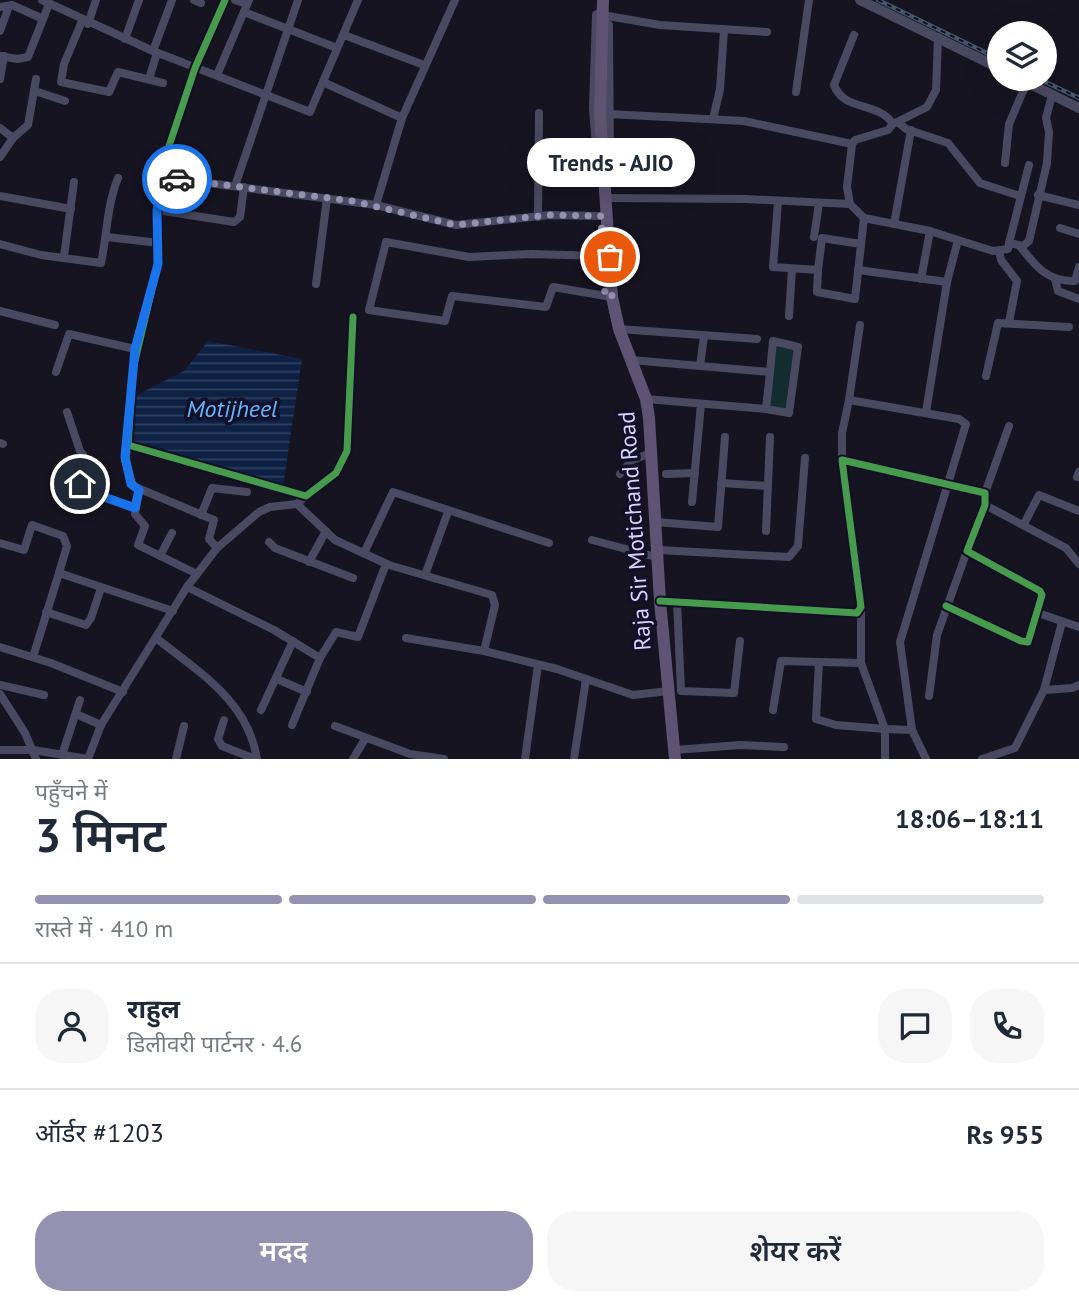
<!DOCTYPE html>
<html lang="hi">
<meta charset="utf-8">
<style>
:root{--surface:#fff;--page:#f6f6f7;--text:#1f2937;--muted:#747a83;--line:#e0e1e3;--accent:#9591b1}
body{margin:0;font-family:"PT Sans","Noto Sans Devanagari",sans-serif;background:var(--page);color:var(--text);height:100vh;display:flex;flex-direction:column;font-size:26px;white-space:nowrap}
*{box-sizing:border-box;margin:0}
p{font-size:23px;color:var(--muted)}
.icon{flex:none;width:38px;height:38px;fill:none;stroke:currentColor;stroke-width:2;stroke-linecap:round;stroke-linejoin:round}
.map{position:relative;height:759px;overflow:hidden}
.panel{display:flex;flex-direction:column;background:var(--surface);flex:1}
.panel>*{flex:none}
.fabs{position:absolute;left:987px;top:21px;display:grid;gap:14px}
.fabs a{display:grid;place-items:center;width:70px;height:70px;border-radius:50%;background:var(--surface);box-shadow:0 7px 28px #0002;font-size:35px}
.pin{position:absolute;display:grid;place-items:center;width:60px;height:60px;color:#fff;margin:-30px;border:4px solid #fff;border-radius:50%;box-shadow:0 2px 7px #0007}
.courier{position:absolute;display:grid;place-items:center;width:70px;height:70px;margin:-35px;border:5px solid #1a73e8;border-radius:50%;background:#fff;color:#222;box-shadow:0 2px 9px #0007}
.bubble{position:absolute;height:49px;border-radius:24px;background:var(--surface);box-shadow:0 7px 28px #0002;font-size:23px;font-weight:600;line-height:49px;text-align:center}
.headline em{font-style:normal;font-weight:600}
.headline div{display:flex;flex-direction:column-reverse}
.headline{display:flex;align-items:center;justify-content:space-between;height:119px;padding:0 35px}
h1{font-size:46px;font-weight:600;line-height:52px}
.bar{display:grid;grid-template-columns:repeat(4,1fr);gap:10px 7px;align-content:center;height:84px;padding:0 35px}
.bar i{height:9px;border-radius:5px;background:var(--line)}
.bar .active{background:var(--accent)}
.bar p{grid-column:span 4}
.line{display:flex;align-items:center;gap:18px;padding:0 35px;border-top:2px solid var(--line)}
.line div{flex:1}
.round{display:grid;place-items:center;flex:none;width:74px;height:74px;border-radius:28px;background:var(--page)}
.primary-button{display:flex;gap:14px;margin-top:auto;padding:14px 35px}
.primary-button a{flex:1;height:80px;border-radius:28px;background:var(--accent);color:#fff;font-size:28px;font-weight:600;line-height:80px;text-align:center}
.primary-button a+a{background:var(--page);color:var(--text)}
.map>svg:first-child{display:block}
</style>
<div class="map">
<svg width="1079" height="759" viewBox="0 0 1079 759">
<defs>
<pattern id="water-rules" width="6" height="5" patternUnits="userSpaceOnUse" patternTransform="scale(1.75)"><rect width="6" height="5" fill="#0d2144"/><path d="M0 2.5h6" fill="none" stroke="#304060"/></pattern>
</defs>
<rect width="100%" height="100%" fill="#161421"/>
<path fill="#132c2d" d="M776 342 797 349 789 410 769 407Z"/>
<path fill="url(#water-rules)" d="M208 341 302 359 283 486 129 440 133 397 184 371Z"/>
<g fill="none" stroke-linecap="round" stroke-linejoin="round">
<g stroke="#4a4962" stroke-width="8">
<path d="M42 0 153 51 310 112 358 0"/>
<path d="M194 0 201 3"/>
<path d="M225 0 195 68 169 146 157 210 158 264 133 369 128 445 306 496 336 473 347 451 353 317"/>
<path d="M235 0 247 4"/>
<path d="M0 7 12 5 41 18"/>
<path d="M244 12 337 48"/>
<path d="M608 16 660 25 767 32"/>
<path d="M82 21 64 64 61 82 109 92 118 72 163 83"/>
<path d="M88 24 96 0"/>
<path d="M0 31 9 6"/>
<path d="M344 35 424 65"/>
<path d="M854 35 834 85C844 112 878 101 893 124"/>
<path d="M125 39 139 0"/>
<path d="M153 51 172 0"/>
<path d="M0 56 17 59 28 57 49 4"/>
<path d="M217 75 249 0"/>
<path d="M0 79 4 56"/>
<path d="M149 79 157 53"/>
<path d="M325 83 402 118 455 0"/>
<path d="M35 91 65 101"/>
<path d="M796 92 809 0"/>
<path d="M608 114 744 121 852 144"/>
<path d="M713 119 720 89 724 30"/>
<path d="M898 122 906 129 948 143 980 183 1020 196"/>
<path d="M0 128 13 138"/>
<path d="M0 157 13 138 28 125 36 79"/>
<path d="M1005 163 1009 124 1027 82"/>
<path d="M163 177 376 205 456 225 549 215 601 216"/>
<path d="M235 186 298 0"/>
<path d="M1038 195 1079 205"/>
<path d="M0 196 71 209"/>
<path d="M607 198 745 199 850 204 864 218 855 299 817 292 818 270 773 267 778 202"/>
<path d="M850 204 847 187 852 144 855 140 888 130 893 124 927 107 936 90 938 37"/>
<path d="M376 205 402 118"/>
<path d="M157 210 234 222 240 217 244 187"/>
<path d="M538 217 539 113"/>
<path d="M864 218 930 231 921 279"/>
<path d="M894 224 911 130"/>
<path d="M1060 228 1079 234"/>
<path d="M107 237 159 243"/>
<path d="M814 237 819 203"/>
<path d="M958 240 993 251 1008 249 1009 243 1023 246 1029 241 1047 163 1049 132 1046 118 1052 95"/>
<path d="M1009 243 1029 165"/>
<path d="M0 244 41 255 101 263C107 235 107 205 118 178"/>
<path d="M1020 246C1035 266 1048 282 1075 281L1079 267"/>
<path d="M999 251 1001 260 1017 281 1009 322"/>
<path d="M64 256 74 182"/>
<path d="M603 256 531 254 469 257 386 242 369 310 445 321 452 296 546 307 553 287 612 297"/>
<path d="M818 270 822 238 861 244"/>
<path d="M858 270 947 282"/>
<path d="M1055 279 1058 291 1079 299"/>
<path d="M316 284 327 198"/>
<path d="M0 311 55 325"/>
<path d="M789 316 792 269"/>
<path d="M619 329 757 339"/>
<path d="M631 360 770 372 766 409 646 399"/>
<path d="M700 366 704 336"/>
<path d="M56 372 69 334 135 349"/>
<path d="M986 376 998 323 1069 327"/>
<path d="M849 400 860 325"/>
<path d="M766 409 789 413 798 347 773 341 770 372"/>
<path d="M67 412 80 451 88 461 80 488 135 508"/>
<path d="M926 412 947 282 958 240 930 231"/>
<path d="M0 443 3 444"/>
<path d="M128 445 125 460 133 486 214 520 209 539 217 548"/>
<path d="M842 460V433L849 400 959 419 966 424 900 642 912 730"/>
<path d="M620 474 632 460 651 453"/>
<path d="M666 474 695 473"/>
<path d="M1077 477 1079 472"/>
<path d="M721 483 768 486"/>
<path d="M139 490 135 514 145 526 138 545 197 574"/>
<path d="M985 493 1009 426"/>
<path d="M692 502 701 404"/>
<path d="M297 504 335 540 389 565 492 595 495 605 484 651 557 669 633 695 669 691"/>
<path d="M985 505 1066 548 1079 564"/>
<path d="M201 515 212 488 247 492"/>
<path d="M656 522 718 527 725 437"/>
<path d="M1024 524 1039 495 1079 511"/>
<path d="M766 531 770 437"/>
<path d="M592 540 652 556"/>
<path d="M269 542 275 548 353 578"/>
<path d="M0 543 24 550 32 525 63 536 67 546 59 573 173 611"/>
<path d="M658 550 789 557 798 546 805 458"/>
<path d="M364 553 393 492 549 543"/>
<path d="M160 556 172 533"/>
<path d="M309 562 326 531"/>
<path d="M425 575 448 512"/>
<path d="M187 587 274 630 320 658"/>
<path d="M660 601 857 613 861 607 842 460 985 493V505L967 551 1040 591 1042 595 1028 642 1021 641 946 606"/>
<path d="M677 601 681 691 734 693 740 641"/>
<path d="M861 607V663L885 729 912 730 926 759"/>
<path d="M46 612 86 625 91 618 101 588"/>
<path d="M1038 613 1079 627"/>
<path d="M156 638C199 672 248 701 257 759"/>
<path d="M406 638 484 651"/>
<path d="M0 647 51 663 123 692"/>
<path d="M33 657 59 573"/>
<path d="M819 662 816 719 836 725 885 729V759"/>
<path d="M277 679 307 692"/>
<path d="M0 685 44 695"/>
<path d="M1044 690 1062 622"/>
<path d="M0 694 25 733 36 759"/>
<path d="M929 696 937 635 967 551"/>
<path d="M261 710 293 641"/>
<path d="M773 710 781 661 861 663"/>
<path d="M76 714 101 725"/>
<path d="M224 720 218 739 222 746 255 759"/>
<path d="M292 725 320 658 336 632 358 637 386 564"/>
<path d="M335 726 410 754 444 759"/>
<path d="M0 750H33L88 759"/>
<path d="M675 750 740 745 784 747"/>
<path d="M62 755 80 700"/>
<path d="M88 759 101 725 187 587 217 548 259 512 270 507 297 504 306 496"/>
<path d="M176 759 184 726"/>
<path d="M353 759 365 739"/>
<path d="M525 759 538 665"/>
<path d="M574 759 586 679"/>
<path d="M982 759 1015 748 1044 690 1072 688 1079 685"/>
</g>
<g stroke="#4a4962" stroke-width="10">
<path d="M860 0 999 68"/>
<path d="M597 15 594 109 600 182"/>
<path d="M608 25 609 167"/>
<path d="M1020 79 1079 108"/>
</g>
<path stroke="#5e5373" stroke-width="12" d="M603 0 600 114 612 297 619 329 646 399 649 418 660 601 675 759"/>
<g stroke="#43596b" stroke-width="4.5">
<g id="rail">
<path d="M878 0 999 59"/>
<path d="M1039 79 1079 98"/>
</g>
</g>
<use href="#rail" stroke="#130f26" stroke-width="2" stroke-dasharray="5" stroke-linecap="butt"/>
<g stroke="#130f26" stroke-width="11">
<g id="cycleway">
<path d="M225 0 195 68 169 146 157 210 158 264 133 369 128 445 306 496 336 473 347 451 353 317"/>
<path d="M660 601 857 613 861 607 842 460 985 493V505L967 551 1040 591 1042 595 1028 642 1021 641 946 606"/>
</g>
</g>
<use href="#cycleway" stroke="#469c4c" stroke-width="7"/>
</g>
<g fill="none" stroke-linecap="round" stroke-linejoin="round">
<path stroke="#9591b1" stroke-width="7" stroke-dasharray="0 12.6" d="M177 179 352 201 456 225 549 215 601 216 605 295 612 297 610 257"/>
<path stroke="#1a73e8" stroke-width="9" d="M80 484 82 489 135 508 139 490 131 484 125 457 135 349 158 264 157 210 163 177 177 179"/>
</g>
<g text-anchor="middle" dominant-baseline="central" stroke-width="7" stroke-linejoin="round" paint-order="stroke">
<g font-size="23" fill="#d9d4ff" stroke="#130f26">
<text transform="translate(634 531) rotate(-94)">Raja Sir Motichand Road</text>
</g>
<g font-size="24" font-style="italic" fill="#62b6ff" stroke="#130f26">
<text x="232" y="408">Motijheel</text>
</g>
</g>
</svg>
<div class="fabs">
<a><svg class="icon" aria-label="layers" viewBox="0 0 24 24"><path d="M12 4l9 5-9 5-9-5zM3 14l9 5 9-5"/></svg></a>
</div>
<div class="pin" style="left:610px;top:257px;background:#ea580c"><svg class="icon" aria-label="bag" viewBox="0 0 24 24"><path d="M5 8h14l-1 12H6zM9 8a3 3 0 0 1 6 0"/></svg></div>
<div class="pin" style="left:80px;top:484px;background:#1f2937"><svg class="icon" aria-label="home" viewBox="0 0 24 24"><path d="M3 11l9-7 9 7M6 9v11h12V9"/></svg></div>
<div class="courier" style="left:177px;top:179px"><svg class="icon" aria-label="car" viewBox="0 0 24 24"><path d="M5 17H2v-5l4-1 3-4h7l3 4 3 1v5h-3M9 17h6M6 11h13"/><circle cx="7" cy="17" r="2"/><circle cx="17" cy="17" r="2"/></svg></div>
<div class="bubble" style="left:527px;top:138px;width:168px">Trends - AJIO</div>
</div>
<section class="panel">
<div class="headline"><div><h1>3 मिनट</h1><p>पहुँचने में</p></div><em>18:06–18:11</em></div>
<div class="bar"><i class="active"></i><i class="active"></i><i class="active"></i><i></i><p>रास्ते में · 410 m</p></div>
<div class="line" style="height:126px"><a class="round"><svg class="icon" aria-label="person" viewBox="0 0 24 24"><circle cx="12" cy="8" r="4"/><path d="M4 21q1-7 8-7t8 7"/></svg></a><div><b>राहुल</b><p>डिलीवरी पार्टनर · 4.6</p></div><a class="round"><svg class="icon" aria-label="chat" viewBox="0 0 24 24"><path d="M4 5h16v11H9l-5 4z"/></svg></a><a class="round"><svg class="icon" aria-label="phone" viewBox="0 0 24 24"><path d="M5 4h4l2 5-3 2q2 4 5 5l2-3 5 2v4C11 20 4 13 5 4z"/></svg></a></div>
<div class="line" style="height:91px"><div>ऑर्डर #1203</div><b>Rs 955</b></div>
<div class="primary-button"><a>मदद</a><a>शेयर करें</a></div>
</section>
